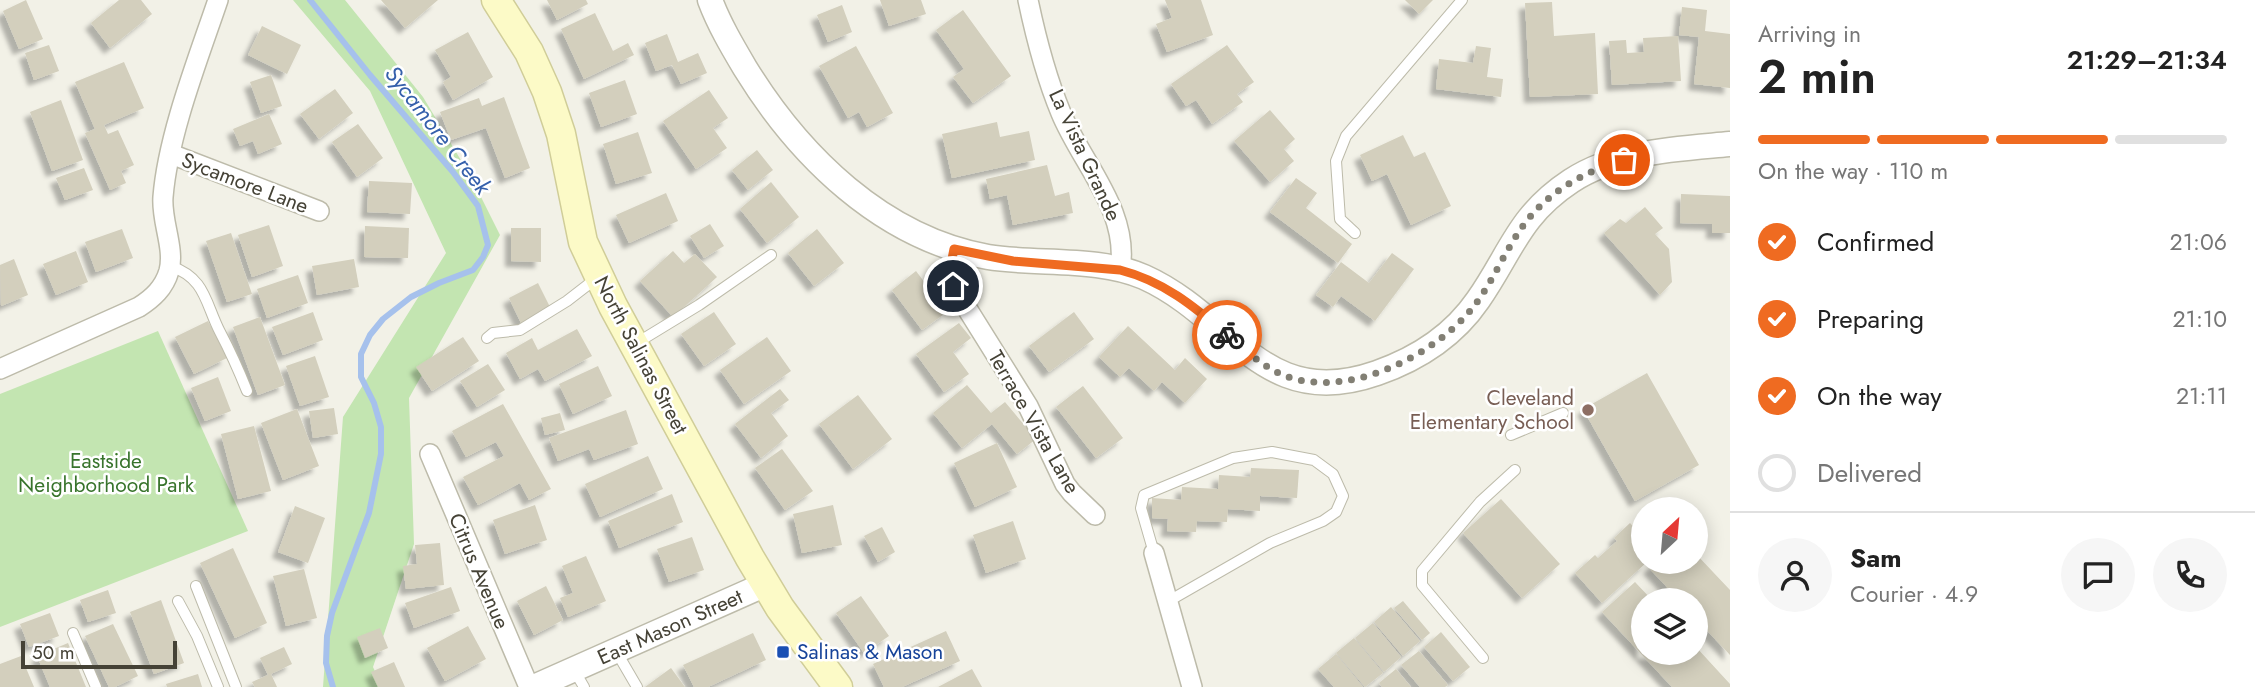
<!DOCTYPE html>
<meta charset="utf-8">
<style>
:root{--surface:#fff;--page:#f6f6f6;--text:#222;--muted:#767676;--line:#e0e0e0;--accent:#ef6b21}
body{margin:0;font-family:Jost,sans-serif;background:var(--page);color:var(--text);height:100vh;display:flex;flex-direction:column;font-size:26px;white-space:nowrap}
*{box-sizing:border-box;margin:0}
p{font-size:23px;color:var(--muted)}
.icon{flex:none;width:38px;height:38px;fill:none;stroke:currentColor;stroke-width:2;stroke-linecap:round;stroke-linejoin:round}
.map{position:relative;flex:1;overflow:hidden}
.drawer{display:flex;flex-direction:column;background:var(--surface);width:525px}
.drawer>*{flex:none}
.needle{width:46px;rotate:26deg}
.fabs{position:absolute;left:1631px;top:497px;display:grid;gap:14px}
.fabs a{display:grid;place-items:center;width:77px;height:77px;border-radius:50%;background:var(--surface);box-shadow:0 4px 18px #0003;font-size:35px}
.scale{position:absolute;left:21px;bottom:18px;width:156px;box-sizing:border-box;padding-left:7px;border:4px solid #454236;border-top:0;font-size:19px;line-height:24px;white-space:nowrap;color:#454236;-webkit-text-stroke:5px #fff;paint-order:stroke}
.pin{position:absolute;display:grid;place-items:center;width:60px;height:60px;color:#fff;margin:-30px;border:4px solid #fff;border-radius:50%;box-shadow:0 2px 7px #0007}
.courier{position:absolute;display:grid;place-items:center;width:70px;height:70px;margin:-35px;border:5px solid #ef6b21;border-radius:50%;background:#fff;color:#222;box-shadow:0 2px 9px #0007}
.summary em{font-style:normal;font-weight:600}
.summary div{display:flex;flex-direction:column-reverse}
.summary{display:flex;align-items:center;justify-content:space-between;height:119px;padding:0 28px}
h1{font-size:46px;font-weight:600;line-height:52px}
.bar{display:grid;grid-template-columns:repeat(4,1fr);gap:10px 7px;align-content:center;height:84px;padding:0 28px}
.bar i{height:9px;border-radius:5px;background:var(--line)}
.bar .active{background:var(--accent)}
.bar p{grid-column:span 4}
.line{display:flex;align-items:center;gap:18px;padding:0 28px;border-top:2px solid var(--line)}
.line div{flex:1}
.round{display:grid;place-items:center;flex:none;width:74px;height:74px;border-radius:37px;background:var(--page)}
ol{padding:0 28px;list-style:none}
li{display:flex;align-items:center;gap:21px;height:77px}
li p{margin-inline-start:auto}
li .icon{padding:7px;border-radius:50%;background:var(--accent);color:#fff;stroke-width:4}
li:last-child{color:var(--muted)}
li i{width:38px;height:38px;border:4px solid var(--line);border-radius:50%}
main{display:flex;flex:1;min-height:0}
.map>svg:first-child{display:block}
</style>
<main>
<div class="map">
<svg width="1730" height="687" viewBox="0 0 1730 687">
<defs>
<filter id="shadow"><feDropShadow dx="-6" dy="6" stdDeviation="2" flood-color="#0004"/></filter>
</defs>
<rect width="100%" height="100%" fill="#f2f1e7"/>
<g fill="#c3e5b1">
<path d="M293 0H345L423 97 471 177 500 235 409 398 414 544 373 667 382 687H323L343 417 446 253 370 91Z"/>
<path d="M158 331 248 531 0 627V394Z"/>
</g>
<g fill="none" stroke-linecap="round" stroke-linejoin="round">
<path stroke="#a6c1ec" stroke-width="6" d="M310 0 370 75 453 172 478 206 488 245 483 257 473 270 439 283 411 297 383 319 370 335 361 354V377L374 403 381 427V454L369 513 332 613 327 636 326 663 333 687"/>
</g>
<g fill="#d3cfbd" filter="url(#shadow)">
<path d="M26 0 43 39 19 49 3 11Z"/>
<path d="M119 0H141L152 14 110 48 91 23Z"/>
<path d="M381 0H438L405 28Z"/>
<path d="M547 0H586L588 4 557 20Z"/>
<path d="M880 0H921L926 14 889 26Z"/>
<path d="M1165 0H1201L1213 35 1167 52 1156 24 1172 18Z"/>
<path d="M1405 0H1433L1419 14Z"/>
<path d="M1552 2 1554 36 1595 33 1598 94 1530 97 1525 3Z"/>
<path d="M842 5 852 32 828 42 817 15Z"/>
<path d="M1682 7 1707 10 1705 31 1730 34V88L1694 84 1699 37 1679 35Z"/>
<path d="M963 10 1011 76 973 103 953 77 964 69 936 30Z"/>
<path d="M595 13 613 51 628 43 634 55 584 79 561 29Z"/>
<path d="M262 26 301 45 287 74 248 55Z"/>
<path d="M468 32 493 77 453 100 443 82 451 77 435 50Z"/>
<path d="M667 34 678 62 698 53 707 73 681 84 672 65 656 71 645 43Z"/>
<path d="M1678 36 1681 81 1612 85 1609 41 1626 40 1627 53 1644 52 1643 38Z"/>
<path d="M49 45 59 71 34 80 25 53Z"/>
<path d="M1227 45 1254 82 1237 94 1243 102 1212 124 1196 100 1186 106 1171 84Z"/>
<path d="M856 46 893 113 867 127 859 112 848 118 819 66Z"/>
<path d="M1476 46 1491 48 1487 77 1503 79 1501 97 1436 89 1439 59 1473 63Z"/>
<path d="M124 62 144 108 104 125 108 134 118 130 134 165 121 171 126 183 110 190 85 133 95 129 75 82Z"/>
<path d="M271 75 282 106 261 113 250 82Z"/>
<path d="M625 80 637 114 601 127 589 93Z"/>
<path d="M335 89 353 113 319 139 300 114Z"/>
<path d="M709 90 728 118 713 128 727 148 696 169 663 121Z"/>
<path d="M504 97 530 168 505 178 486 128 451 140 440 112 479 98 482 106Z"/>
<path d="M61 100 83 160 52 171 30 112Z"/>
<path d="M1270 110 1295 139 1284 149 1294 161 1270 182 1234 141Z"/>
<path d="M269 114 282 144 258 154 253 141 240 146 233 129Z"/>
<path d="M997 122 1000 137 1029 131 1035 160 952 178 942 134Z"/>
<path d="M358 124 383 158 357 177 332 142Z"/>
<path d="M638 132 652 173 616 184 603 144Z"/>
<path d="M1403 135 1414 157 1425 152 1451 206 1411 225 1387 174 1372 181 1360 155Z"/>
<path d="M757 150 773 170 748 190 732 170Z"/>
<path d="M1047 165 1055 196 1069 192 1073 213 1013 225 1007 195 990 199 986 179Z"/>
<path d="M84 168 93 190 65 200 56 178Z"/>
<path d="M1296 178 1317 193 1306 208 1352 244 1338 263 1270 212Z"/>
<path d="M369 181 412 183 410 214 367 212Z"/>
<path d="M771 182 799 217 767 243 740 209Z"/>
<path d="M666 193 678 221 629 243 616 215Z"/>
<path d="M1681 194 1730 196V233H1712V224L1680 223Z"/>
<path d="M1645 207 1663 228 1655 234 1669 249 1672 282 1660 295 1604 233 1620 219 1626 223Z"/>
<path d="M710 224 724 246 704 258 690 236Z"/>
<path d="M269 225 283 266 252 277 238 235Z"/>
<path d="M365 226 409 228 408 258 364 257Z"/>
<path d="M511 228H541V262L511 261Z"/>
<path d="M122 229 133 258 96 272 85 242Z"/>
<path d="M817 229 844 263 814 286 788 253Z"/>
<path d="M231 233 252 294 227 302 206 241Z"/>
<path d="M76 251 88 282 56 295 43 264Z"/>
<path d="M673 251 684 263 695 254 717 277 673 317 640 281Z"/>
<path d="M1392 253 1414 269 1375 321 1341 296 1333 307 1316 295 1341 262 1369 283Z"/>
<path d="M14 259 28 295 1 306 0 265Z"/>
<path d="M354 259 359 287 317 295 312 266Z"/>
<path d="M916 271 947 312 922 330 892 290Z"/>
<path d="M298 275 308 303 267 318 257 289Z"/>
<path d="M538 283 550 307 522 325 509 298Z"/>
<path d="M313 312 323 340 283 355 272 327Z"/>
<path d="M714 312 736 344 704 366 681 334Z"/>
<path d="M1074 312 1094 339 1049 372 1029 346Z"/>
<path d="M260 317 285 385 258 395 233 327Z"/>
<path d="M208 321 227 358 194 374 175 337Z"/>
<path d="M959 323 971 338 953 352 969 374 944 392 916 354Z"/>
<path d="M1128 326 1175 370 1185 358 1207 379 1185 403 1162 382 1154 391 1129 368 1120 377 1099 357Z"/>
<path d="M577 329 592 356 545 381 538 369 520 379 506 353 532 338 538 350Z"/>
<path d="M463 337 479 361 432 391 416 367Z"/>
<path d="M767 337 791 371 744 404 720 370Z"/>
<path d="M315 356 329 397 300 406 286 366Z"/>
<path d="M488 364 505 390 477 407 460 381Z"/>
<path d="M598 366 612 396 573 414 559 384Z"/>
<path d="M1647 373 1699 465 1635 501 1583 409Z"/>
<path d="M218 377 231 411 205 421 191 388Z"/>
<path d="M967 385 991 413 1005 402 1036 439 1017 454 992 424 962 448 933 413Z"/>
<path d="M1083 386 1123 438 1096 458 1056 407Z"/>
<path d="M780 389 789 400 771 413 788 436 761 458 735 424Z"/>
<path d="M858 395 892 439 853 469 819 424Z"/>
<path d="M503 404 551 489 529 500 520 483 478 505 463 477 504 456 496 442 466 457 452 431Z"/>
<path d="M334 408 338 434 313 438 309 411Z"/>
<path d="M297 409 319 466 283 480 261 423Z"/>
<path d="M626 410 638 444 594 460 589 449 558 461 549 438Z"/>
<path d="M560 413 565 430 545 435 541 418Z"/>
<path d="M254 426 271 491 238 499 221 434Z"/>
<path d="M997 443 1017 487 975 507 954 463Z"/>
<path d="M782 449 813 491 785 510 755 468Z"/>
<path d="M648 456 663 489 600 517 585 484Z"/>
<path d="M1251 468 1299 470 1297 498 1260 496V511L1228 509 1227 522 1197 521 1196 532 1167 531 1168 519 1152 518V498L1181 500 1182 487 1218 489 1219 475 1250 477Z"/>
<path d="M672 494 683 522 619 548 608 521Z"/>
<path d="M1501 499 1560 564 1522 598 1463 533Z"/>
<path d="M535 505 547 540 505 554 493 520Z"/>
<path d="M833 505 842 545 802 553 793 514Z"/>
<path d="M295 506 325 518 308 563 278 552Z"/>
<path d="M1013 521 1026 559 986 573 973 535Z"/>
<path d="M1630 523 1643 537V562H1647L1602 603 1575 573 1595 555 1598 558 1617 541 1614 538Z"/>
<path d="M882 527 895 552 878 562 864 536Z"/>
<path d="M692 537 704 570 669 582 657 549Z"/>
<path d="M440 543 444 585 406 589 403 566 417 564 415 545Z"/>
<path d="M233 548 267 623 235 638 200 563Z"/>
<path d="M1696 554 1730 590V655L1696 619V600H1679L1649 568 1656 562H1696Z"/>
<path d="M586 556 606 601 568 617 560 598 573 593 562 566Z"/>
<path d="M304 569 317 618 286 626 273 576Z"/>
<path d="M1635 582 1652 600H1643V653H1696V647L1730 684V687H1672L1602 612Z"/>
<path d="M546 586 563 620 534 635 517 601Z"/>
<path d="M451 587 460 611 414 628 405 603Z"/>
<path d="M108 590 116 613 88 622 80 600Z"/>
<path d="M861 596 889 636 864 653 836 613Z"/>
<path d="M161 600 184 663 154 674 130 612Z"/>
<path d="M1403 601 1430 633 1422 640 1394 608Z"/>
<path d="M1391 607 1420 641 1403 656 1374 622Z"/>
<path d="M50 613 59 636 29 647 20 624Z"/>
<path d="M1373 623 1401 657 1384 672 1355 638Z"/>
<path d="M113 624 138 676 115 687H109L85 636Z"/>
<path d="M468 626 486 659 445 681 427 648Z"/>
<path d="M380 628 388 648 365 658 357 637Z"/>
<path d="M946 631 960 661 902 687H884L873 664Z"/>
<path d="M1441 632 1470 667 1453 681 1424 647Z"/>
<path d="M753 633 766 660 708 687H694L683 665Z"/>
<path d="M1354 638 1383 673 1365 687 1336 653Z"/>
<path d="M68 643 86 687H50L37 656Z"/>
<path d="M284 647 292 664 271 674 277 687H255L252 682 268 675 260 658Z"/>
<path d="M1419 651 1448 685 1445 687H1420L1401 665Z"/>
<path d="M1336 654 1363 687H1334L1318 669Z"/>
<path d="M21 656 34 687H0V664Z"/>
<path d="M394 662 405 687H378L371 672Z"/>
<path d="M671 668 685 687H645Z"/>
<path d="M972 669 982 687H938Z"/>
<path d="M1396 669 1411 687H1382L1379 683Z"/>
<path d="M198 674 202 687H167L166 684Z"/>
</g>
<g fill="none" stroke-linecap="round" stroke-linejoin="round">
<g stroke="#bdbbaa" stroke-width="12">
<g id="service">
<path d="M1355 233 1340 219 1336 161 1346 136 1462 0"/>
<path d="M170 266C206 278 205 303 220 332 230 351 239 371 247 391"/>
<path d="M487 338 493 333 520 330 567 301 598 277"/>
<path d="M635 344 699 305 771 255"/>
<path d="M1511 435 1563 413"/>
<path d="M1154 553 1141 508 1144 495 1233 458 1272 452 1314 460 1333 474 1343 496 1336 512 1323 521 1270 543 1167 602"/>
<path d="M196 586 236 687"/>
<path d="M178 601 197 636 218 687"/>
<path d="M73 633 96 687"/>
<path d="M616 651 637 687"/>
<path d="M1483 658 1422 585V571L1480 502 1515 470"/>
<path d="M574 670 584 687"/>
</g>
</g>
<g stroke="#bdbbaa" stroke-width="22">
<g id="minor">
<path d="M1028 0C1036 38 1046 77 1061 113 1082 164 1130 211 1120 270"/>
<path d="M171 154 319 211"/>
<path d="M954 249 949 273 953 286 1028 406 1065 484 1072 493 1095 515"/>
<path d="M0 369 139 307C153 298 164 288 169 271 175 248 161 221 163 197 168 135 198 59 218 0"/>
<path d="M430 454 529 687"/>
<path d="M1154 553 1192 687"/>
</g>
</g>
<g stroke="#bdbbaa" stroke-width="27">
<g id="tertiary">
<path d="M710 0C719 24 732 46 745 68 799 156 882 238 988 257 1037 265 1099 257 1144 277 1233 317 1263 413 1377 373 1417 359 1454 335 1478 300 1511 253 1518 216 1571 181 1617 151 1677 149 1730 144"/>
<path d="M534 687 766 584"/>
</g>
</g>
<g stroke="#d0cd98" stroke-width="31">
<path id="secondary" d="M496 0 529 52 547 92 561 134 583 242 613 306 750 558 780 608 838 687"/>
</g>
<use href="#service" stroke="#fff" stroke-width="10"/>
<use href="#minor" stroke="#fff" stroke-width="19"/>
<use href="#tertiary" stroke="#fff" stroke-width="24"/>
<use href="#secondary" stroke="#fcfac7" stroke-width="28"/>
</g>
<g fill="none" stroke-linecap="round" stroke-linejoin="round">
<path stroke="#827f74" stroke-width="7" stroke-dasharray="0 12.6" d="M1227 335C1244 349 1262 366 1283 375 1345 400 1430 358 1470 311 1496 280 1508 239 1537 209 1562 184 1591 170 1624 160"/>
<path stroke="#ef6b21" stroke-width="9" d="M953 286 949 274 954 249 1013 261 1120 270C1163 281 1194 306 1227 335"/>
</g>
<circle fill="#8d6e63" stroke="#fff" stroke-width="2.5" cx="1588" cy="410" r="7"/>
<rect fill="#1a4fb4" stroke="#fff" stroke-width="2.5" x="776" y="645" width="14" height="14" rx="3.5"/>
<g text-anchor="middle" dominant-baseline="central" stroke-width="5" stroke-linejoin="round" paint-order="stroke">
<g font-size="21" fill="#454236" stroke="#fff">
<text transform="translate(1085 155) rotate(65)">La Vista Grande</text>
<text transform="translate(245 183) rotate(21)">Sycamore Lane</text>
<text transform="translate(641 355) rotate(62)">North Salinas Street</text>
<text transform="translate(1034 422) rotate(60)">Terrace Vista Lane</text>
<text transform="translate(479 571) rotate(67)">Citrus Avenue</text>
<text transform="translate(670 627) rotate(-24)">East Mason Street</text>
</g>
<g font-size="21" fill="#785e54" stroke="#fff" text-anchor="end">
<text x="1574" y="398">Cleveland<tspan x="1574" dy="24">Elementary School</tspan></text>
</g>
<g font-size="21" fill="#38742c" stroke="#fff">
<text x="106" y="461">Eastside<tspan x="106" dy="24">Neighborhood Park</tspan></text>
</g>
<g font-size="21" fill="#164399" stroke="#fff" text-anchor="start">
<text x="797" y="652">Salinas &amp; Mason</text>
</g>
<g font-size="23" font-style="italic" fill="#3560ab" stroke="#fff">
<text transform="translate(438 130) rotate(52)">Sycamore Creek</text>
</g>
</g>
</svg>
<div class="fabs">
<a><svg class="needle" viewBox="-14 -14 28 28"><path d="M0-13l5 13h-10z" fill="#e53935"/><path d="M0 13l5-13h-10z" fill="#767676"/></svg></a>
<a><svg class="icon" aria-label="layers" viewBox="0 0 24 24"><path d="M12 4l9 5-9 5-9-5zM3 14l9 5 9-5"/></svg></a>
</div>
<div class="scale">50 m</div>
<div class="pin" style="left:1624px;top:160px;background:#ea580c"><svg class="icon" aria-label="bag" viewBox="0 0 24 24"><path d="M5 8h14l-1 12H6zM9 8a3 3 0 0 1 6 0"/></svg></div>
<div class="pin" style="left:953px;top:286px;background:#1f2937"><svg class="icon" aria-label="home" viewBox="0 0 24 24"><path d="M3 11l9-7 9 7M6 9v11h12V9"/></svg></div>
<div class="courier" style="left:1227px;top:335px"><svg class="icon" aria-label="bike" viewBox="0 0 24 24"><circle cx="6" cy="16" r="4"/><circle cx="18" cy="16" r="4"/><path d="M6 16l4-8h5l3 8M10 8l3 8H6M13 5h3"/></svg></div>
</div>
<section class="drawer">
<div class="summary"><div><h1>2 min</h1><p>Arriving in</p></div><em>21:29–21:34</em></div>
<div class="bar"><i class="active"></i><i class="active"></i><i class="active"></i><i></i><p>On the way · 110 m</p></div>
<ol>
<li><svg class="icon" aria-label="check" viewBox="0 0 24 24"><path d="M5 12l5 5 9-10"/></svg>Confirmed<p>21:06</p></li>
<li><svg class="icon" aria-label="check" viewBox="0 0 24 24"><path d="M5 12l5 5 9-10"/></svg>Preparing<p>21:10</p></li>
<li><svg class="icon" aria-label="check" viewBox="0 0 24 24"><path d="M5 12l5 5 9-10"/></svg>On the way<p>21:11</p></li>
<li><i></i>Delivered</li>
</ol>
<div class="line" style="height:126px"><a class="round"><svg class="icon" aria-label="person" viewBox="0 0 24 24"><circle cx="12" cy="8" r="4"/><path d="M4 21q1-7 8-7t8 7"/></svg></a><div><b>Sam</b><p>Courier · 4.9</p></div><a class="round"><svg class="icon" aria-label="chat" viewBox="0 0 24 24"><path d="M4 5h16v11H9l-5 4z"/></svg></a><a class="round"><svg class="icon" aria-label="phone" viewBox="0 0 24 24"><path d="M5 4h4l2 5-3 2q2 4 5 5l2-3 5 2v4C11 20 4 13 5 4z"/></svg></a></div>
</section>
</main>
